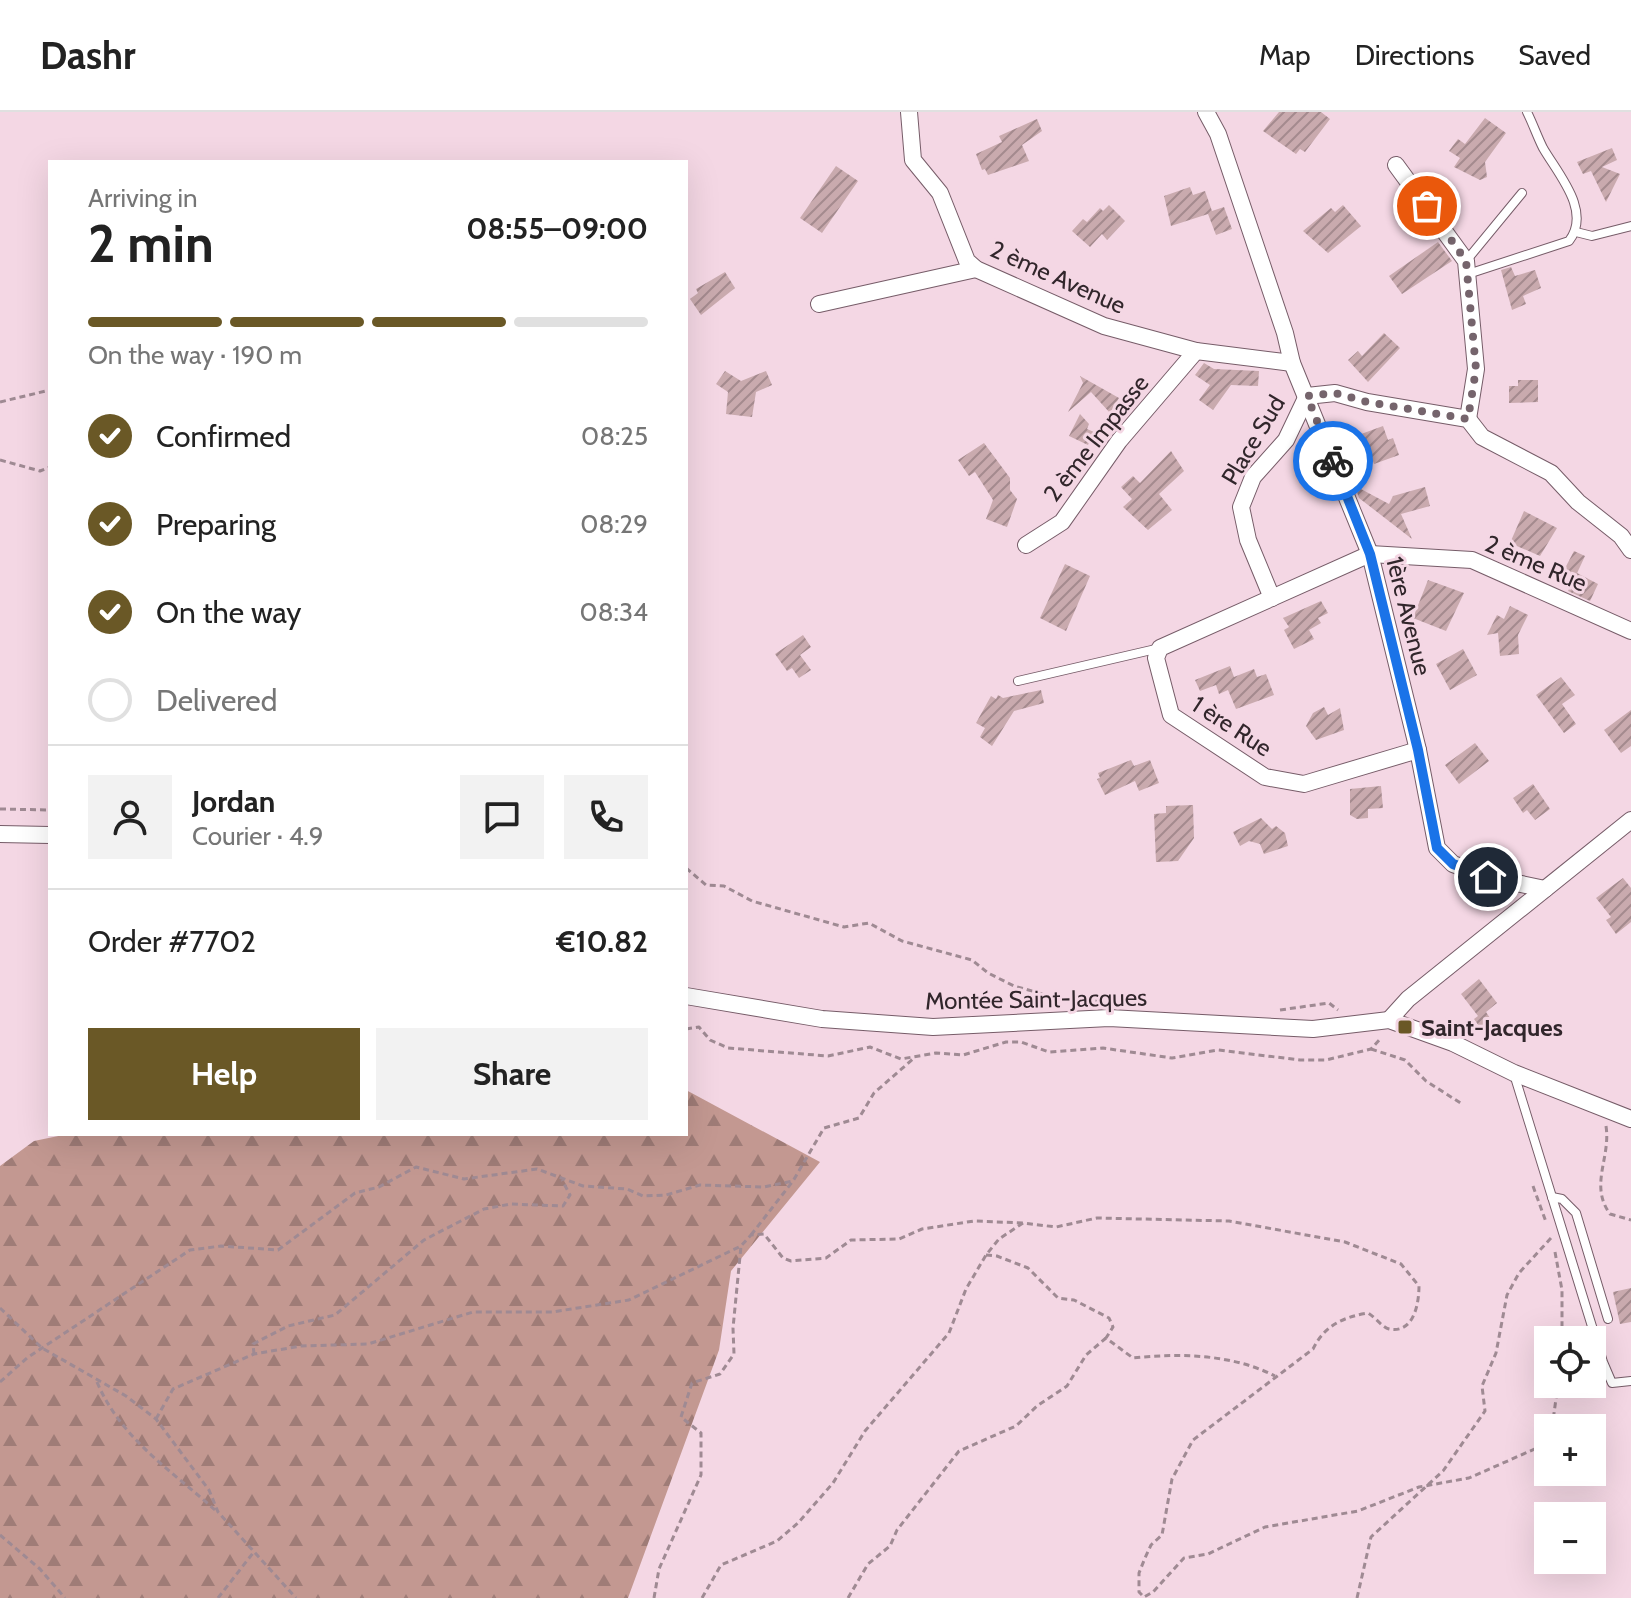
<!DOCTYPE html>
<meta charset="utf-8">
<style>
:root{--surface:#fff;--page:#f2f2f2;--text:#222;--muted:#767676;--line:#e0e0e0;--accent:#6a5826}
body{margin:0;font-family:Cabin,sans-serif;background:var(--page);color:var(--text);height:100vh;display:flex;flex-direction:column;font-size:30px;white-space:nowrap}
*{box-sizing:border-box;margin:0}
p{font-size:26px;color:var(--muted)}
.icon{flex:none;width:44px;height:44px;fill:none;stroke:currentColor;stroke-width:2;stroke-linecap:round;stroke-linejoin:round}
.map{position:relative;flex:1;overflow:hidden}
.drawer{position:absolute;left:48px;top:48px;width:640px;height:976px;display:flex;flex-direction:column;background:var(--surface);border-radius:0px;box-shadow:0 8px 32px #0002}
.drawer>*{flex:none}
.controls{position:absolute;left:1534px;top:1214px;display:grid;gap:16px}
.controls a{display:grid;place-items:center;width:72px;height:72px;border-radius:0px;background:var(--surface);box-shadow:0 8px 32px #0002;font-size:40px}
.pin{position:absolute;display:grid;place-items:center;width:68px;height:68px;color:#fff;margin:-34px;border:4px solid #fff;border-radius:50%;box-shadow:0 2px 8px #0007}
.courier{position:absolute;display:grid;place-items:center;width:80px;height:80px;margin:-40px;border:6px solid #1a73e8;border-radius:50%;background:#fff;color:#222;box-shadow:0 2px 10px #0007}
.summary em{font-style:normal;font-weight:700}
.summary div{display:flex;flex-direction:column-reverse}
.summary{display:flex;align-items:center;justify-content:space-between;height:136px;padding:0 40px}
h1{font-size:52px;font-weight:700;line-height:60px}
.bar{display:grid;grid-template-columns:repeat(4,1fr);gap:12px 8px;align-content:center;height:96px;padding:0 40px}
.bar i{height:10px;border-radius:6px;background:var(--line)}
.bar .current{background:var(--accent)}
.bar p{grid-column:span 4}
.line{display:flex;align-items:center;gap:20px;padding:0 40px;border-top:2px solid var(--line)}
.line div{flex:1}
.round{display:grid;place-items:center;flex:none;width:84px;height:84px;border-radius:0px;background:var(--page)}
ol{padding:0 40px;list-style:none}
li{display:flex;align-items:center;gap:24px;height:88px}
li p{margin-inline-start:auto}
li .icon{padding:8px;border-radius:50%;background:var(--accent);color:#fff;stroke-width:4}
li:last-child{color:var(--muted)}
li i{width:44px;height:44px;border:4px solid var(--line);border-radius:50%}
.primary-button{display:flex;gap:16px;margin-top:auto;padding:16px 40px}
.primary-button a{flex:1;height:92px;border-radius:0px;background:var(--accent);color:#fff;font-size:32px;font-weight:700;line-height:92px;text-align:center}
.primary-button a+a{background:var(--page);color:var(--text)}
header{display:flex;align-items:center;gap:48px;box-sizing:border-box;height:112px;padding:0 40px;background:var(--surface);border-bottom:2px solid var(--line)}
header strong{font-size:38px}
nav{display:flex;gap:44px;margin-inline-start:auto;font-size:28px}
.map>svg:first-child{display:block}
</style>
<header>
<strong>Dashr</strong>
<nav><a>Map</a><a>Directions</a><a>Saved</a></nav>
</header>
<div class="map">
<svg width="1631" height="1486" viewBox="0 0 1631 1486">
<defs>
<pattern id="forest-firs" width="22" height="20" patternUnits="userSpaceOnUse" patternTransform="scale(2)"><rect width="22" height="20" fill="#c39891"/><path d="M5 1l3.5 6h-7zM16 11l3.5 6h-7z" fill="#9f7c77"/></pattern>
<pattern id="building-hatch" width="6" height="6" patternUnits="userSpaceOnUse" patternTransform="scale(2)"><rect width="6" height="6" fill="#c9aaae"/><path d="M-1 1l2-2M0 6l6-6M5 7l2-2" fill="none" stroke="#a48a8e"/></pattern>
</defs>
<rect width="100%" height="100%" fill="#f4d7e4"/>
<path fill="url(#forest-firs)" d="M686 978 820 1050 731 1159 719 1238 628 1486H0V1054L34 1029 68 1022H686Z"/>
<g fill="url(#building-hatch)">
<path d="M1279 0H1321L1330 7 1305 40 1300 37 1296 42 1263 19Z"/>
<path d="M1485 6 1506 21 1485 50 1487 65 1480 68 1454 55 1460 46 1449 39 1458 27 1465 32Z"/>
<path d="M1037 7 1042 19 1022 33 1029 49 988 63 985 57 982 58 976 42 1002 30 999 24Z"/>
<path d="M1612 36 1617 48 1602 55 1620 62 1606 90 1591 59 1583 62 1577 50Z"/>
<path d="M836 54 858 69 822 121 800 106Z"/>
<path d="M1190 75 1193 83 1205 79 1212 99 1224 95 1232 117 1216 123 1208 102 1171 114 1164 84Z"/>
<path d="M1109 93 1125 109 1107 128 1102 122 1090 135 1072 119 1083 107 1087 110 1100 96 1103 99Z"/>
<path d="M1343 93 1361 114 1328 141 1303 119 1331 96 1335 100Z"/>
<path d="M1438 130 1452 149 1402 182 1389 164Z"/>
<path d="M1511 155 1515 164 1535 158 1541 176 1523 184 1526 192 1512 198 1501 158Z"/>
<path d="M725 160 735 176 701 203 690 187 698 181 696 177Z"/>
<path d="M1384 221 1400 236 1368 270 1348 248 1358 239 1362 244Z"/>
<path d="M1204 251 1214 257 1259 259 1258 274 1231 273 1213 298 1199 288 1210 273 1195 263Z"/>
<path d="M725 259 741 269 766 259 772 273 756 280 752 305 726 302 728 280 716 272Z"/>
<path d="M1080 264 1119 286 1110 301 1091 280 1068 300 1083 271Z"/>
<path d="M1518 268H1538V290L1509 291V274H1518Z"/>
<path d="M1080 302 1089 312 1087 317 1094 320 1088 333 1069 324Z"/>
<path d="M1383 314 1388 328 1393 326 1399 343 1374 352 1371 343 1360 347 1353 325Z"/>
<path d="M984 331 1010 366V378L1017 387 1007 415 986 407 993 388 975 360 969 364 958 348Z"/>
<path d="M1171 339 1184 359 1159 382 1172 398 1148 418 1123 395 1132 387 1121 375 1133 364 1140 371Z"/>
<path d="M1425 375 1430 394 1401 402 1412 427 1359 386 1357 380 1359 376 1389 392 1393 384Z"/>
<path d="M1524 399 1557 416 1540 444 1510 431Z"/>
<path d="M1574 439 1585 444 1572 472 1560 466Z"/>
<path d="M1065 452 1090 464 1066 519 1040 506Z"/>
<path d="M1577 461 1598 472 1590 489 1568 479Z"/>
<path d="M1428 468 1464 481 1446 519 1413 506Z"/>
<path d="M1321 489 1328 501 1318 506 1321 511 1309 518 1314 527 1294 537 1284 518 1289 515 1283 506Z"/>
<path d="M1510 494 1528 503 1518 523 1519 542 1500 544 1498 521 1487 523 1497 503 1504 507Z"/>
<path d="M803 523 811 535 800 543 811 558 799 566 792 556 787 559 775 542Z"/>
<path d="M1463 537 1477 563 1450 578 1436 552Z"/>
<path d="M1230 554 1234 565 1254 557 1257 565 1266 562 1274 583 1236 597 1228 578 1219 582 1216 573 1200 579 1195 568Z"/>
<path d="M1561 565 1575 583 1562 592 1576 612 1564 621 1536 583Z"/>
<path d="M1041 578 1044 591 1014 599 992 634 980 625 985 616 976 611 991 584 996 587 998 583 1003 586Z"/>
<path d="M1324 595 1328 603 1340 596 1344 618 1316 628 1306 614 1313 601Z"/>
<path d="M1631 598V634L1621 641 1604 618Z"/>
<path d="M1475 631 1489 649 1459 672 1445 653Z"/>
<path d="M1131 648 1134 654 1150 648 1159 671 1139 679 1135 669 1105 683 1097 667 1100 666 1098 661Z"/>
<path d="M1533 672 1550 697 1535 708 1527 698 1523 701 1513 686Z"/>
<path d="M1381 674 1383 696 1368 697V706L1357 707 1350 703V677Z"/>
<path d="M1193 693 1194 726 1178 749 1156 750 1154 702 1166 701V694Z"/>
<path d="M1261 706 1272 717 1276 714 1285 721 1288 734 1264 742 1260 732 1249 729 1240 734 1233 720Z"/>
<path d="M1623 766 1631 776V810L1616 822 1606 808 1611 805 1596 786Z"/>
<path d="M1479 867 1497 891 1486 900 1492 909 1481 917 1474 907 1478 904 1461 882Z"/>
<path d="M1631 1176V1210L1620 1212 1613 1180Z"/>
</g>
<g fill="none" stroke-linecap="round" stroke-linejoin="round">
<g stroke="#765c68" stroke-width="10">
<g id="lane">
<path d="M1576 120 1592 124 1631 114"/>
<path d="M1466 149 1522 81"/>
<path d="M1468 162 1569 129C1592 99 1558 62 1543 36 1537 24 1533 12 1527 0"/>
<path d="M1018 569 1160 536"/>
<path d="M1514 962 1603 1250 1612 1271 1631 1269"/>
<path d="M1552 1085 1562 1087 1576 1101 1608 1207"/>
</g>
</g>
<g stroke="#765c68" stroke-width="18">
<g id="street">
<path d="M909 0 913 48 940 81 967 149 976 157 1104 214 1196 239 1292 251"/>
<path d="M1206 0 1218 22 1285 221 1292 251 1370 442 1418 638 1437 736 1453 752 1488 765 1545 777"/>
<path d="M1396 53 1466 149 1476 257 1468 307"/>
<path d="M819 192 976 157"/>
<path d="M1026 433 1062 410 1119 329 1196 239"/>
<path d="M1272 486 1248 428 1241 395 1253 365 1286 328 1307 284 1335 281 1367 290 1468 307 1482 325 1551 361 1578 390 1621 424 1631 438"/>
<path d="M1418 638 1304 672 1265 665 1171 603 1156 546 1160 536 1370 442 1472 448 1631 519"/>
<path d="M0 722 50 723"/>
<path d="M686 884 822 907 933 915 1109 906 1313 917 1389 908 1453 931 1514 961 1631 1007"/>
<path d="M1389 908 1408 887 1631 708"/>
</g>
</g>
<g stroke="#9f8a93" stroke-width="3" stroke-dasharray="6 4" stroke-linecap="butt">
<path d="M0 290 50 278"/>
<path d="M0 348 40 359 50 355"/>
<path d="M0 697 50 698"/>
<path d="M686 756 706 773 724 774 752 789 844 815 869 811 902 829 972 848 988 861 1014 874 1057 886 1101 889"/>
<path d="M1280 898 1329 891 1338 898"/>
<path d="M686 917 699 915 710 928 728 936 828 944 870 935 901 947 936 941 963 943 1006 930H1021L1049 940 1103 936 1172 946 1218 938 1300 948H1326L1371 937 1381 926"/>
<path d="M1371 937 1405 948 1426 969 1462 992"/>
<path d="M1606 1014C1611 1046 1589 1073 1610 1102L1631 1108"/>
<path d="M1533 1074 1546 1110"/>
<path d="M751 1123 793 1069 824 1016 859 1006 874 981 913 947"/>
<path d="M1555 1140 1562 1178V1228"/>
<path d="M986 1143 997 1144 1028 1156 1058 1186 1074 1188 1109 1206 1113 1215 1106 1226 1133 1246C1180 1241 1232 1242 1275 1264"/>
<path d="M0 1196 42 1236 126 1284 156 1307 209 1378 218 1400 296 1486"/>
<path d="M254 1242 253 1232 288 1214 335 1203 424 1128 484 1097 511 1092 563 1094 570 1083 562 1068"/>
<path d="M0 1270 27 1246 190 1138 221 1134 278 1138 355 1081 379 1075 416 1055 464 1067 537 1057 583 1074 627 1077 643 1084 666 1083 700 1073 764 1075 793 1069"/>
<path d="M97 1270C121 1327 171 1358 215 1398"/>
<path d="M156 1307 173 1277 254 1242 301 1234 368 1232 473 1200H552L629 1188 741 1134 751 1123 764 1122 783 1146 791 1149 826 1146 851 1128 899 1127 922 1117 974 1109 1023 1111"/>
<path d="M1552 1316 1558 1272"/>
<path d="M0 1423 40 1457 65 1486"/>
<path d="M218 1486 253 1441"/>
<path d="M654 1486 659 1457 701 1363V1321L681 1305 692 1271 720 1262 734 1242 733 1216 741 1134"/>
<path d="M702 1486 721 1453 777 1429 798 1411 833 1371 865 1319 949 1221 966 1177 986 1143 999 1127 1023 1111 1056 1115 1097 1106 1229 1109 1345 1130 1401 1152 1419 1174C1419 1191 1414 1222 1389 1217 1382 1215 1376 1206 1368 1201 1343 1205 1324 1214 1313 1237L1193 1328 1172 1367 1162 1423 1151 1433 1145 1446 1139 1461V1480L1144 1485 1153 1480 1184 1446 1208 1442 1265 1415 1358 1399 1419 1375 1469 1366 1537 1336 1548 1325"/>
<path d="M848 1486 868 1452 890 1434 897 1418 959 1339 1016 1314 1037 1294 1067 1274 1086 1243 1106 1226"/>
<path d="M1357 1486 1371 1425 1443 1359 1485 1299 1482 1274 1496 1241 1507 1183 1519 1161 1551 1126"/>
</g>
<use href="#lane" stroke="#fff" stroke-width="8"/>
<use href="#street" stroke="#fff" stroke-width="16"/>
</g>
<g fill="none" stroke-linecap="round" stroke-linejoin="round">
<path stroke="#75646c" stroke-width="8" stroke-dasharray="0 14.4" d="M1333 349 1307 284 1335 281 1367 290 1468 307 1476 257 1466 149 1427 94"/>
<path stroke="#1a73e8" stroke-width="10" d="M1333 349 1370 442 1418 638 1437 736 1453 752 1488 765"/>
</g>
<rect fill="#6a5826" stroke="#f4d7e4" stroke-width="3" x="1397" y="907" width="16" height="16" rx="4"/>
<g text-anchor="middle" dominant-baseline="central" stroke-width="6" stroke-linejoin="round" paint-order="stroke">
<g font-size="24" fill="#31262b" stroke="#f4d7e4">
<text transform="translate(1058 165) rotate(24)">2 ème Avenue</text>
<text transform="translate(1096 326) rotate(-52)">2 ème Impasse</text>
<text transform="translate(1253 328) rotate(-59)">Place Sud</text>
<text transform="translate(1536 451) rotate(23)">2 ème Rue</text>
<text transform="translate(1409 504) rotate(76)">1ère Avenue</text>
<text transform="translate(1232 614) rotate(33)">1 ère Rue</text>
<text transform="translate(1036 887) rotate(-1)">Montée Saint-Jacques</text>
</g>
<g font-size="24" font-weight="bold" fill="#31262b" stroke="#f4d7e4" text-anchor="start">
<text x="1421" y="915">Saint-Jacques</text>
</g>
</g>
</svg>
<div class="controls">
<a><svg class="icon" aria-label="locate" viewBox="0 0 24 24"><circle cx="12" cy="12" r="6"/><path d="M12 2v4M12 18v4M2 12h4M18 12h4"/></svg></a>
<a>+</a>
<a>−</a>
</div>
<div class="pin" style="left:1427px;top:94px;background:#ea580c"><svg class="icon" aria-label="bag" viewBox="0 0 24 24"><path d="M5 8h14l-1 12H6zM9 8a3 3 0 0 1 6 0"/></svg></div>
<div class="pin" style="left:1488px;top:765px;background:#1f2937"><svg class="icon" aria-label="home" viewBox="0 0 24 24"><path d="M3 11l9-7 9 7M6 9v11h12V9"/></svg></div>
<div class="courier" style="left:1333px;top:349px"><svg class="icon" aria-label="bike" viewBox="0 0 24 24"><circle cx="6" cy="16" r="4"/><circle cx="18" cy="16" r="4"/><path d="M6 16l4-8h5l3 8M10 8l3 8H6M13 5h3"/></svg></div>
<section class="drawer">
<div class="summary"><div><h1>2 min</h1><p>Arriving in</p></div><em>08:55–09:00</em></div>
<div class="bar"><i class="current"></i><i class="current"></i><i class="current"></i><i></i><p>On the way · 190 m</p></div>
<ol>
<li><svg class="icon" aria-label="check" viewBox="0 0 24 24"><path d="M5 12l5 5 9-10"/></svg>Confirmed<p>08:25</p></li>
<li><svg class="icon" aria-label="check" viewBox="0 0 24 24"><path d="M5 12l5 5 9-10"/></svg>Preparing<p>08:29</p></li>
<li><svg class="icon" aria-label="check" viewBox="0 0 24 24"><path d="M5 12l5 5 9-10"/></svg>On the way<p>08:34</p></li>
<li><i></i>Delivered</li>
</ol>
<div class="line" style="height:144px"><a class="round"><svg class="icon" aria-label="person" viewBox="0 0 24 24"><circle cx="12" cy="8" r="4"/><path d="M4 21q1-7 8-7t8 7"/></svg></a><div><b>Jordan</b><p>Courier · 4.9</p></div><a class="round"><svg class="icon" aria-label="chat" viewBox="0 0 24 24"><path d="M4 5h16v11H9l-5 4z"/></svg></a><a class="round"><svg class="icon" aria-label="phone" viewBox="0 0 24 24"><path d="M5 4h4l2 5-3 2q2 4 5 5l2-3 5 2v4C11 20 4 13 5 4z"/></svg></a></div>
<div class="line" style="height:104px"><div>Order #7702</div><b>€10.82</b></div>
<div class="primary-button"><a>Help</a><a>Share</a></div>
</section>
</div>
